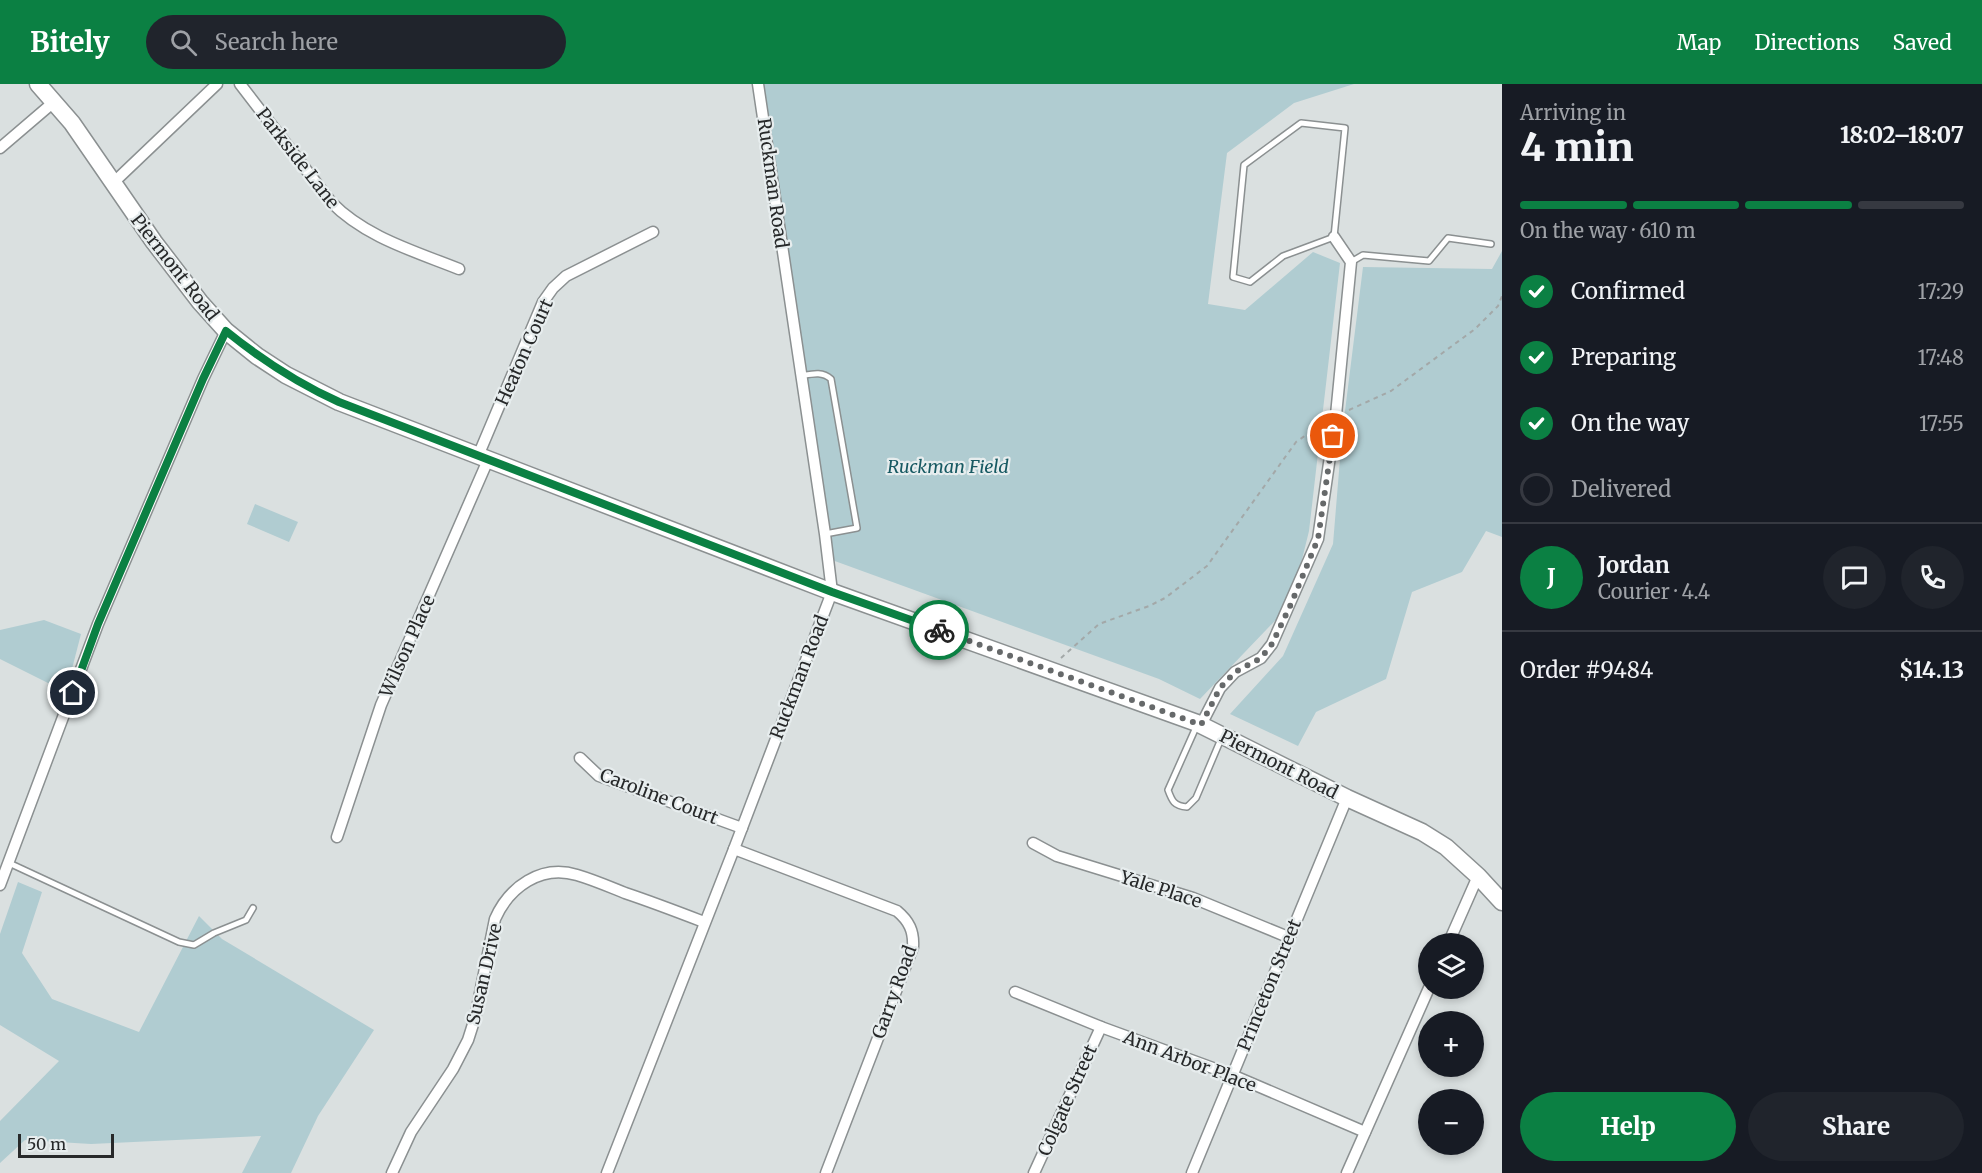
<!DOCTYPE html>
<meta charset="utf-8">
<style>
:root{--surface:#171b24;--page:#20242c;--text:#f1f3f6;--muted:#9ea1a6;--line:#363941;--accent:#0b8043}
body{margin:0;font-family:Merriweather,serif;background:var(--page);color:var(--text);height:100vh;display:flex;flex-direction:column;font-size:22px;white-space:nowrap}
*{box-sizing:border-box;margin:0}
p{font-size:20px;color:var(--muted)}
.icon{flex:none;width:33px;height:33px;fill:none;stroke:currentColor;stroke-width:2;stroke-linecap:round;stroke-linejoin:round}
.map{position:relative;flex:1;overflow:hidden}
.side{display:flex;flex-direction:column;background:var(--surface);width:480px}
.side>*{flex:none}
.buttons{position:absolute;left:1418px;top:849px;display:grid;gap:12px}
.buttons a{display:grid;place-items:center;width:66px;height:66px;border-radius:50%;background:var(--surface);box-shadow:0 3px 9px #0003;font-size:30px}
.scale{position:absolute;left:18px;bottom:15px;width:96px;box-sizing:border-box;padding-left:6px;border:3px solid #27292a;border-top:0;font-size:16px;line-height:21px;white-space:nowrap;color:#27292a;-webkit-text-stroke:4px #e7edee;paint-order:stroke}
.pin{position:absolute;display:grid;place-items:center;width:51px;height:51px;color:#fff;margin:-26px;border:3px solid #fff;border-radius:50%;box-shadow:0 2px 6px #0007}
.courier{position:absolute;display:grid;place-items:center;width:60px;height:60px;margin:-30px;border:4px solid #0b8043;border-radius:50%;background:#fff;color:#222;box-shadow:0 2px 8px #0007}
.overview em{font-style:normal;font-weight:800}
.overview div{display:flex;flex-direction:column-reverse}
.overview{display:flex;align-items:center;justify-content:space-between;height:102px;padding:0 18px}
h1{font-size:39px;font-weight:800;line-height:45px}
.bar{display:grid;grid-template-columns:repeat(4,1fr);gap:9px 6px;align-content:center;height:72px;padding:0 18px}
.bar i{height:8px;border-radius:4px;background:var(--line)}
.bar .active{background:var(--accent)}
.bar p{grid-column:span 4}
.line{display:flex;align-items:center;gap:15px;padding:0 18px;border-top:2px solid var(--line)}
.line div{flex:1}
.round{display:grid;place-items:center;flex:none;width:63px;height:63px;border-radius:32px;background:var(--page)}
ol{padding:0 18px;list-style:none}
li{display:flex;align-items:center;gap:18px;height:66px}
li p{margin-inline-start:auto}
li .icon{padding:6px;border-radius:50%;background:var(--accent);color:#fff;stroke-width:4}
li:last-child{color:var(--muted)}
li i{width:33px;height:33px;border:3px solid var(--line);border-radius:50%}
.action{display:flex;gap:12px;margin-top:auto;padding:12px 18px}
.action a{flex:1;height:69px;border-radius:36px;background:var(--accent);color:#fff;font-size:24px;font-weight:800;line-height:69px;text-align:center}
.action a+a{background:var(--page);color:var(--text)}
header{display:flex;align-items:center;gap:36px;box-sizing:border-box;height:84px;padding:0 30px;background:var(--accent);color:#fff}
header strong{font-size:28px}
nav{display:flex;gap:33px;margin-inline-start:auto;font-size:21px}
.search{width:420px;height:54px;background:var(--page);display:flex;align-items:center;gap:15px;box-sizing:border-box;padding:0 21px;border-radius:33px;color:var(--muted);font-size:22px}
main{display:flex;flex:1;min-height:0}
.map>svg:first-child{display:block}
</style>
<header>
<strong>Bitely</strong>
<div class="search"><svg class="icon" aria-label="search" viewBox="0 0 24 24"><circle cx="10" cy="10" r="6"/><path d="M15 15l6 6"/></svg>Search here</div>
<nav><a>Map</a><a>Directions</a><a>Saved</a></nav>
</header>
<main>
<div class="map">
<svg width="1502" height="1089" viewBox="0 0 1502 1089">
<rect width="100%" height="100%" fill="#dae0e0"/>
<g fill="#b0ccd1">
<path d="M759 0H1354L1294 19 1227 69 1208 220 1245 226 1313 168 1340 179 1309 447 1291 520 1200 615 1159 595 832 476Z"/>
<path d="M1502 167V453L1486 447 1462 488 1412 508 1386 595 1316 628 1298 662 1230 630 1283 572 1333 460 1342 351 1363 183 1492 185Z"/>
<path d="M255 420 298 438 289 458 247 440Z"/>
<path d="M44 536 81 550 66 608 0 575V546Z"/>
<path d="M18 798 42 808 22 869 52 915 139 948 199 832 222 855 374 946 318 1032 291 1089H242L261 1052 91 1060 25 1056 0 1079V1037L59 977 0 941V850Z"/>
</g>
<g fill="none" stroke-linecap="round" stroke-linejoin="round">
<g stroke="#8b9091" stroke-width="8">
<g id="lane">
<path d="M1301 39 1345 44 1334 153 1283 172 1250 198 1233 193 1244 81Z"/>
<path d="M1351 178 1363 171 1429 177 1448 154 1491 160"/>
<path d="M800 292C812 290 822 287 831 295L857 444 825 450"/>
<path d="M1197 641 1168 706C1172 717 1174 722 1187 723L1196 714 1221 655"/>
<path d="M9 779 179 858 194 861 214 849 246 836 253 824"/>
</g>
</g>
<g stroke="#8b9091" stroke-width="13">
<g id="street">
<path d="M240 0 331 118C365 153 414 167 459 185"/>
<path d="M0 64 55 17"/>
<path d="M112 100 217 0"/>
<path d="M478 372 543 218 553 204 566 192 653 148"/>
<path d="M1201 641 1220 604 1235 588 1261 574 1272 560 1318 455 1336 331 1351 178 1334 153"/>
<path d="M580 674 599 692 742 744"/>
<path d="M337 753 381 621 488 376"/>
<path d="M1033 759 1057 772 1193 814 1288 853"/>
<path d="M734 765 897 827C909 837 914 847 913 863L826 1089"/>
<path d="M0 801 98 540 203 295 226 247"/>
<path d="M1448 860 1478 792"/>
<path d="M1015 908 1101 943 1232 991 1365 1048"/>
<path d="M392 1089 411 1048 453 985 468 956 475 934 495 835C509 803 541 780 577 791 594 796 610 803 625 809 652 818 678 828 704 838"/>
<path d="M607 1089 734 765 832 508 825 450 758 0"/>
<path d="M1034 1089 1101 943"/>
<path d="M1192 1089 1347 714"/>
<path d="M1347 1089 1429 904"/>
</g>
</g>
<g stroke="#8b9091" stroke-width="19">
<path id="primary" d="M38 0 72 39 154 158 200 218 226 247 257 272 286 291 339 318 832 508 1197 639 1347 714 1422 748 1446 763 1478 792 1502 818"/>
</g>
<g stroke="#a3a8a8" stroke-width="2" stroke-dasharray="4.5 4.5" stroke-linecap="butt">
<path d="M1349 326 1391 307 1475 245 1498 222 1502 212"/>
<path d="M1061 574 1099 540 1149 522 1165 514 1207 482 1296 358 1323 339"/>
</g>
<use href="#lane" stroke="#fff" stroke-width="5"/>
<use href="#street" stroke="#fff" stroke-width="10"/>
<use href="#primary" stroke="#fff" stroke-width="16"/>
</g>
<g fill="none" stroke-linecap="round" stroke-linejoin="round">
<path stroke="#66696a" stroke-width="6" stroke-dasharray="0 10.8" d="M939 546 1201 641 1220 604 1235 588 1261 574 1272 560 1291 520 1318 455 1333 352"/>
<path stroke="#0b8043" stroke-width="8" d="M73 609 98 540 203 295 226 247C262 276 297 299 339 318L832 508 939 546"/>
</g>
<g text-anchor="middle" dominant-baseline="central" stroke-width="4.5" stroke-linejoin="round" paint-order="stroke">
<g font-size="18" fill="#27292a" stroke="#e7edee">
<text transform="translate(298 74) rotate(52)">Parkside Lane</text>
<text transform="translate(773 99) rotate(82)">Ruckman Road</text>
<text transform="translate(175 183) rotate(52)">Piermont Road</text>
<text transform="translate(524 268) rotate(-66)">Heaton Court</text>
<text transform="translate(407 562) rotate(-66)">Wilson Place</text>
<text transform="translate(799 593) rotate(-69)">Ruckman Road</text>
<text transform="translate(1279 680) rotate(27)">Piermont Road</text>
<text transform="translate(659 712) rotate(21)">Caroline Court</text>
<text transform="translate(1161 805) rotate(18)">Yale Place</text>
<text transform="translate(484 890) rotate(-77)">Susan Drive</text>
<text transform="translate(1269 901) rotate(-68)">Princeton Street</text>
<text transform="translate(894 908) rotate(-70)">Garry Road</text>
<text transform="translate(1190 977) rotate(21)">Ann Arbor Place</text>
<text transform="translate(1067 1016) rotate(-66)">Colgate Street</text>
</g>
<g font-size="18" font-style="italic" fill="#175962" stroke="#e7edee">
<text x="948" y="382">Ruckman Field</text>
</g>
</g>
</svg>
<div class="buttons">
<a><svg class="icon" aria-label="layers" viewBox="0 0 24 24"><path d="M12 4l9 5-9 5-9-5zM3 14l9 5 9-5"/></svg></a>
<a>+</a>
<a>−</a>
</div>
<div class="scale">50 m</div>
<div class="pin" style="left:1333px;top:352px;background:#ea580c"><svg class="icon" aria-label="bag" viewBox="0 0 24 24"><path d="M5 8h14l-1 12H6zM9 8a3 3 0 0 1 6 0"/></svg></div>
<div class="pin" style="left:73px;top:609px;background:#1f2937"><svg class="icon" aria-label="home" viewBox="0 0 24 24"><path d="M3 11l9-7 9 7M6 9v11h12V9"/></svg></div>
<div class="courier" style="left:939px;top:546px"><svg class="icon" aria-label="bike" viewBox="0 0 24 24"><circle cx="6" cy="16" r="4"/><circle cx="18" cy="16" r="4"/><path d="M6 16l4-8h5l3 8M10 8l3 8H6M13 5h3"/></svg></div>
</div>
<section class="side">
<div class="overview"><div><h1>4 min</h1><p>Arriving in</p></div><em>18:02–18:07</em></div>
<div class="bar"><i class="active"></i><i class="active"></i><i class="active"></i><i></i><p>On the way · 610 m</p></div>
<ol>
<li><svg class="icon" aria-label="check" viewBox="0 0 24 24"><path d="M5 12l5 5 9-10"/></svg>Confirmed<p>17:29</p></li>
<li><svg class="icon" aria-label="check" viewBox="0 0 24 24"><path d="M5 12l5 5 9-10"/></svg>Preparing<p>17:48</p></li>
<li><svg class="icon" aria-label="check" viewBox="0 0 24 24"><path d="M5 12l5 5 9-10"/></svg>On the way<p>17:55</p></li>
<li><i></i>Delivered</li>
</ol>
<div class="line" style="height:108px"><b class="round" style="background:var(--accent);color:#fff">J</b><div><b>Jordan</b><p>Courier · 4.4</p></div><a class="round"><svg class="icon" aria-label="chat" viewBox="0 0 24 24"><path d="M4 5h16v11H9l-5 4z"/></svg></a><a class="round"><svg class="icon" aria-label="phone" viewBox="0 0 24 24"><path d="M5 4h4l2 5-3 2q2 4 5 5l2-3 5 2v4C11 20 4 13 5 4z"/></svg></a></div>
<div class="line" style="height:78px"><div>Order #9484</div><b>$14.13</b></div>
<div class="action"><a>Help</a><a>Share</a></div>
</section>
</main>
